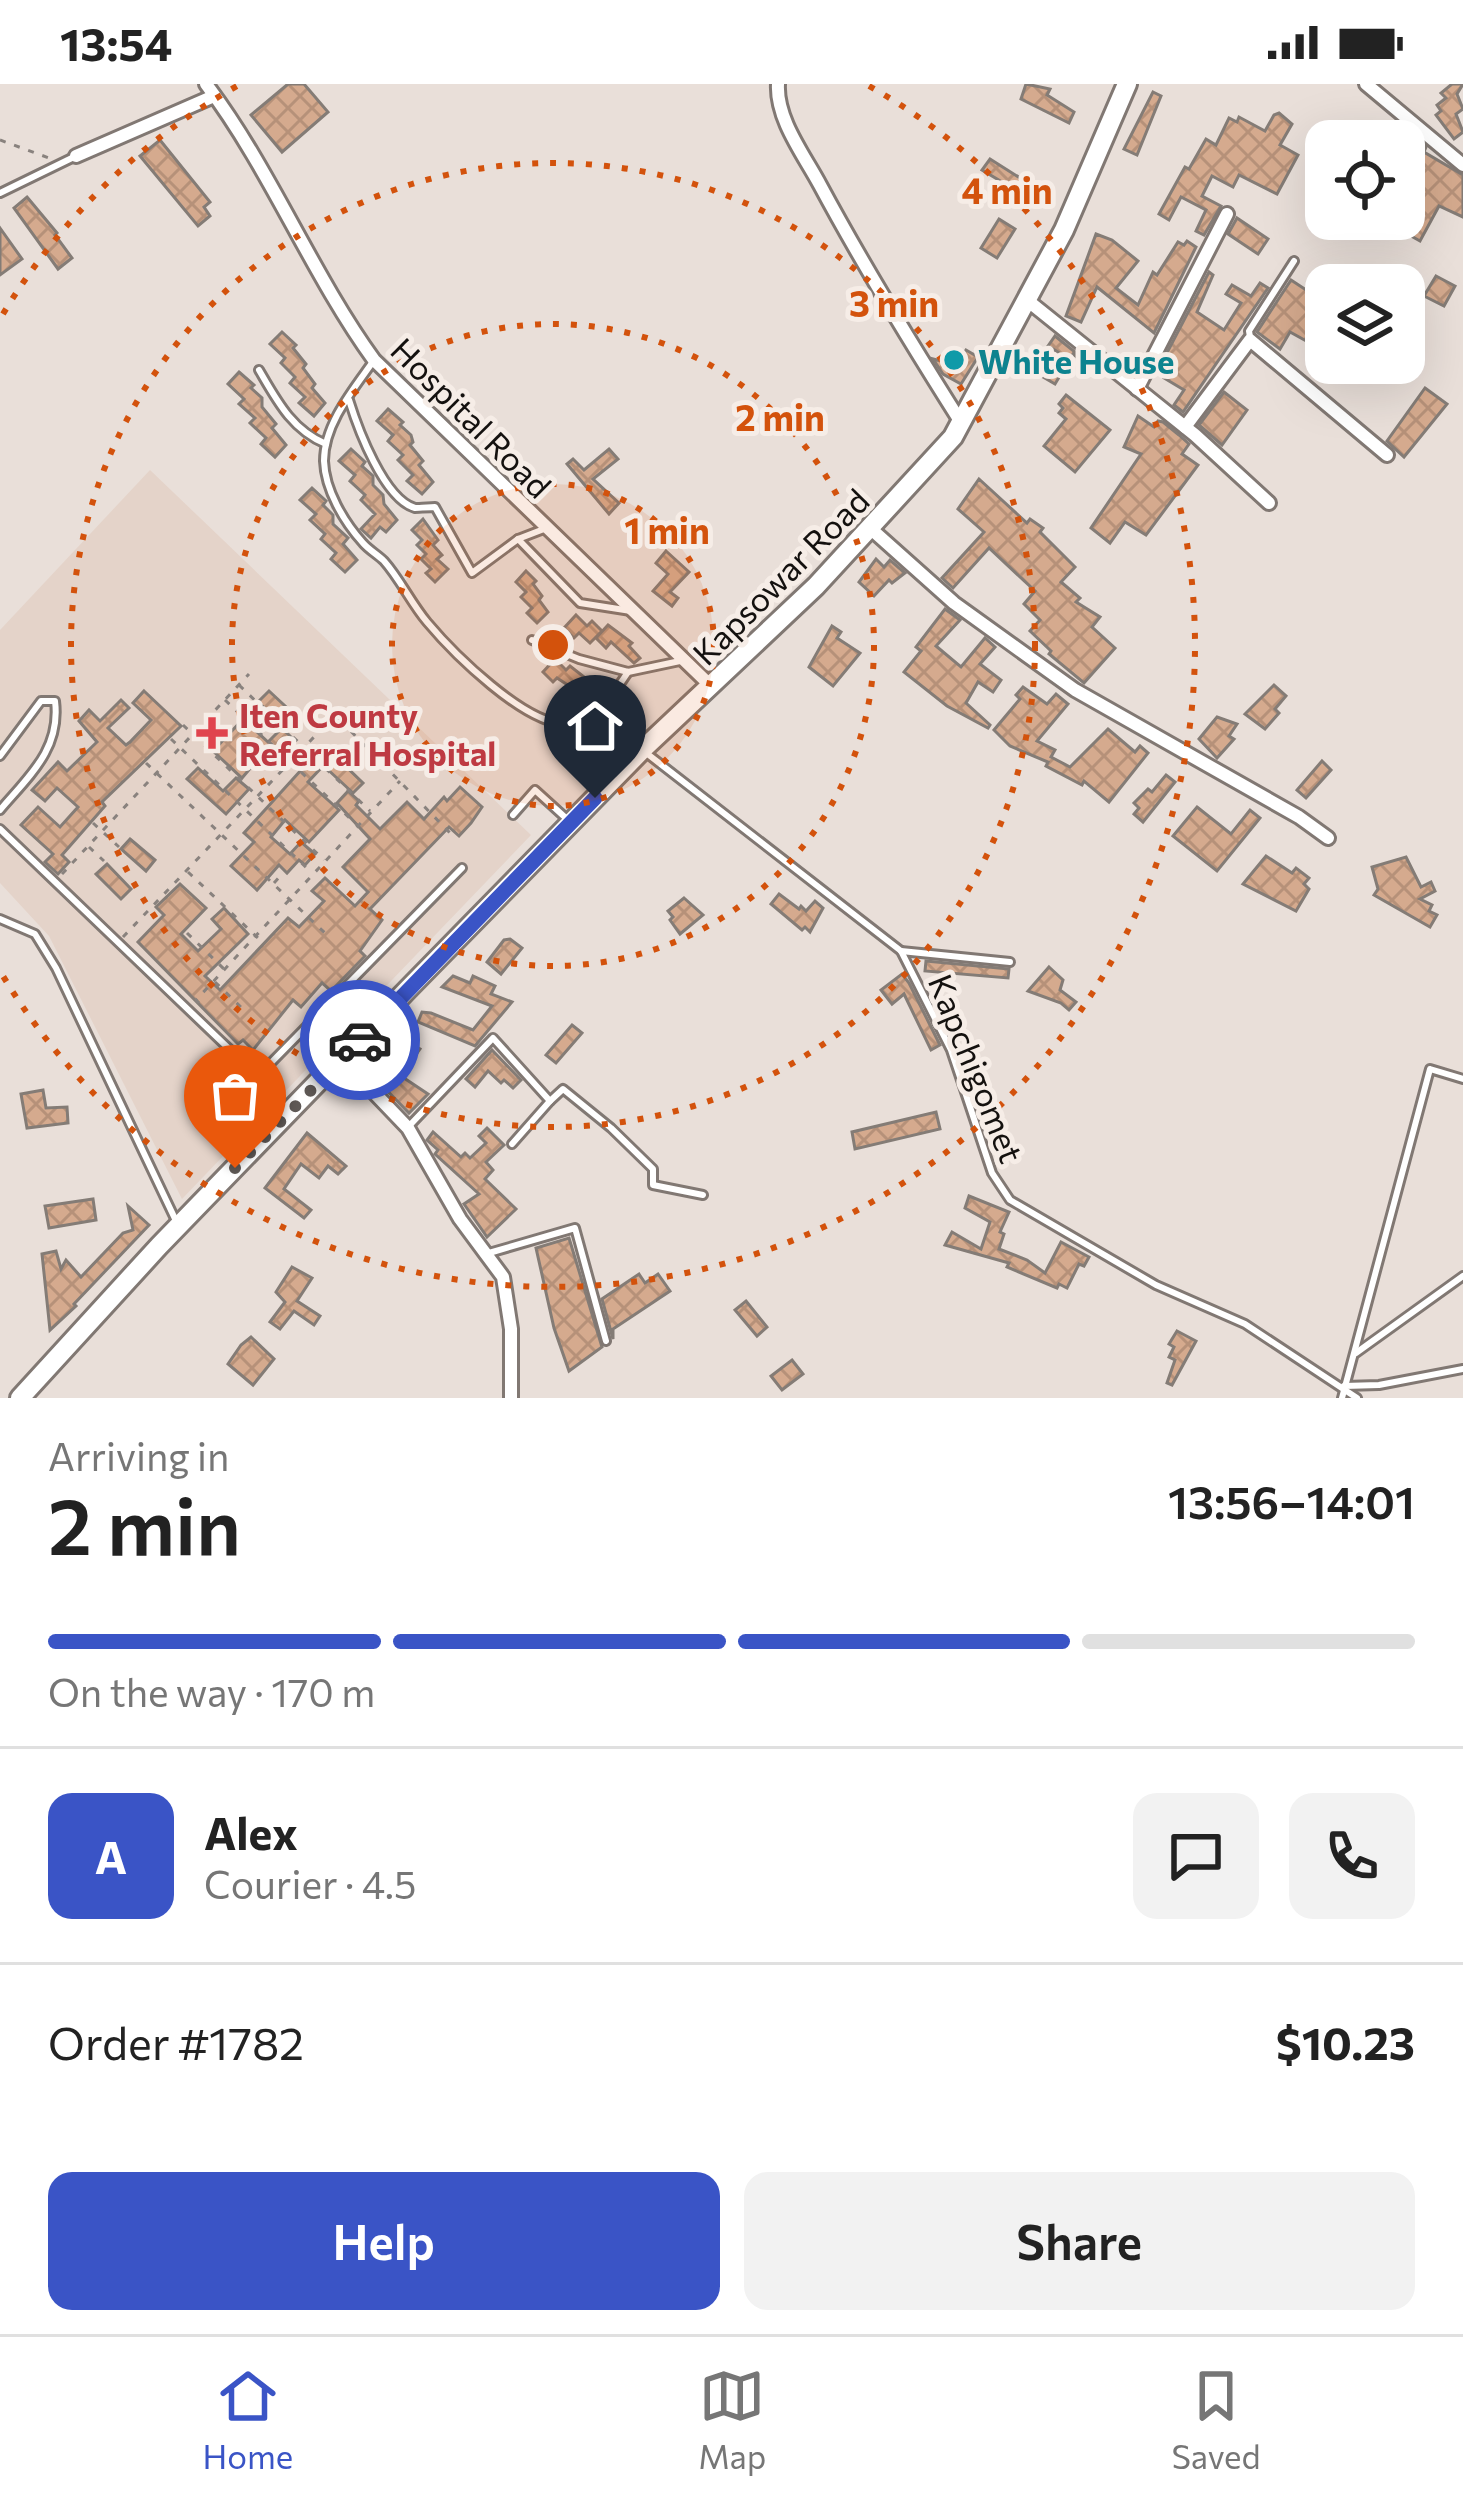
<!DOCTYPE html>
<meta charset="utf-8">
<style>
:root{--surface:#fff;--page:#f2f2f2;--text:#222;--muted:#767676;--line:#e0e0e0;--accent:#3a54c6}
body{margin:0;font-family:Commissioner,sans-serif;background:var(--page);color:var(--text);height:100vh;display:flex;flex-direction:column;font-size:45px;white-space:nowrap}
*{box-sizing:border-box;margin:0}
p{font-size:39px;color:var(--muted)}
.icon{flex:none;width:66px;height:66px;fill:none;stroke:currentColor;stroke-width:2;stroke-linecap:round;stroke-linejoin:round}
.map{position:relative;height:1314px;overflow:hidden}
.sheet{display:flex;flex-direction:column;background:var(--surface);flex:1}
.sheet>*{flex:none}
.fabs{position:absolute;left:1305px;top:36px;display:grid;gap:24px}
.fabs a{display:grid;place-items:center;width:120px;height:120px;border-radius:24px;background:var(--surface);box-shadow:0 12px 48px #0002;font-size:60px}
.pin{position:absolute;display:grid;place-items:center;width:102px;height:102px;color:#fff;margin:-123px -51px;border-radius:50% 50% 50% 0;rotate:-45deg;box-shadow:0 0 12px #0007}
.pin .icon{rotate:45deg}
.courier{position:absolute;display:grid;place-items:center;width:120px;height:120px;margin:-60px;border:9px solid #3a54c6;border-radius:50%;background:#fff;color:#222;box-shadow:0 3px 15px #0007}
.head em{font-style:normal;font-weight:600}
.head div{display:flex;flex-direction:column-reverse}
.head{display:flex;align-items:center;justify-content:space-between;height:204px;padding:0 48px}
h1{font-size:78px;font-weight:600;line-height:90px}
.bar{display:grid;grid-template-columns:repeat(4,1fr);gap:18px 12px;align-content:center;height:144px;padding:0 48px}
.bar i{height:15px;border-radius:9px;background:var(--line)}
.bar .current{background:var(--accent)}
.bar p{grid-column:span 4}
.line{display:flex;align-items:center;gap:30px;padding:0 48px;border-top:3px solid var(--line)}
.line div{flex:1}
.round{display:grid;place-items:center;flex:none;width:126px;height:126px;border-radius:24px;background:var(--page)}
.primary-button{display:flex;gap:24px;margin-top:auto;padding:24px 48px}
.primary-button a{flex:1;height:138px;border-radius:24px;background:var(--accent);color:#fff;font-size:48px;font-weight:600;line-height:138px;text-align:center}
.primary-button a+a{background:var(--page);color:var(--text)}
.status{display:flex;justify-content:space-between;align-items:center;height:84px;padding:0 60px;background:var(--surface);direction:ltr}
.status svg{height:33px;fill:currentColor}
.tab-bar{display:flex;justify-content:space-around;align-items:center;height:168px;border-top:3px solid var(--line);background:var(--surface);font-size:33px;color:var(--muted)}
.tab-bar a{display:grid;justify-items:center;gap:6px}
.tab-bar .current{color:var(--accent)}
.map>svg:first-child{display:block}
</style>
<div class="status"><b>13:54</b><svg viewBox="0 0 49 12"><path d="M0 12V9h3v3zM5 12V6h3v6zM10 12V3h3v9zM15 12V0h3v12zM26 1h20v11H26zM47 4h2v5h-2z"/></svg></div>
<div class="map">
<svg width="1463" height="1314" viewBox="0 0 1463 1314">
<defs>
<pattern id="building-cross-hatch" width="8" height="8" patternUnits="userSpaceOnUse" patternTransform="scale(3)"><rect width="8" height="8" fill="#d5aa8e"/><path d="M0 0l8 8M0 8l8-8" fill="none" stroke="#b69179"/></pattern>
</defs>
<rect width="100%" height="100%" fill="#e9dfd9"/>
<path fill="#e4d3c9" d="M150 386 531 751 182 1115 49 852 0 799V546Z"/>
<g fill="url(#building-cross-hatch)" stroke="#847c76" stroke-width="3">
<path d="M288 0H304L328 28 282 68 251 31Z"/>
<path d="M1026 0 1050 5 1047 11 1074 28 1069 39 1021 15Z"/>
<path d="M1452 0H1463L1457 10 1463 25 1456 30 1463 48 1454 55 1436 31 1441 27 1437 21 1446 14 1441 9Z"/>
<path d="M1153 8 1161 12 1137 71 1124 65Z"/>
<path d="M1279 29 1292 40 1280 61 1298 71 1277 110 1239 91 1233 103 1212 92 1202 112 1221 122 1204 151 1196 147 1206 126 1181 113 1169 136 1159 130 1185 83 1189 85 1206 55 1216 61 1229 34 1237 38 1239 33 1265 47 1274 31Z"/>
<path d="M1411 52 1426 63 1424 68 1463 91V133L1439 122 1420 157 1381 135H1404V65Z"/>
<path d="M160 56 210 118 204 123 210 132 198 142 140 72Z"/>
<path d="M990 75 1036 104 1029 114 982 86Z"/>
<path d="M27 113 57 149 55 151 72 174 58 185 14 124Z"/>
<path d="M1237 134 1268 155 1258 170 1228 150Z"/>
<path d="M999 135 1015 145 997 174 981 164Z"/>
<path d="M0 144 22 175 0 191Z"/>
<path d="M1096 150 1112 156 1138 177 1116 204 1138 221 1153 188 1157 191 1178 158 1184 161 1187 157 1196 163 1154 249 1097 203 1081 238 1066 232Z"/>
<path d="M1209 188 1213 191 1197 228 1224 246 1241 219 1226 210 1232 201 1251 212 1260 199 1268 204 1183 328 1174 321 1184 306 1164 294 1167 288 1159 284Z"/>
<path d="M1436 192 1455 202 1444 222 1424 212Z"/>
<path d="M1291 196 1326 219V253L1319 264 1290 248 1280 265 1257 248Z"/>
<path d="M282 248 296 261 293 264 306 280 303 284 315 300 312 304 325 319 314 332 299 319 305 313 290 299 295 293 281 279 285 274 270 260Z"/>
<path d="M1055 252 1101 289 1099 291 1073 270 1055 300 1043 293 1058 268 1048 262Z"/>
<path d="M966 266 978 273 961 300 943 290 933 275 957 281Z"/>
<path d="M239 288 254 301 251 304 262 314V323L276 340 272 344 286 361 275 373 261 360 266 354 250 339 255 334 239 320 244 315 228 300Z"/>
<path d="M1425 304 1447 320 1404 373 1387 357Z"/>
<path d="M1224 308 1247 326 1222 361 1199 341Z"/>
<path d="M1066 311 1110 346 1075 388 1044 362 1066 335 1059 329 1063 324 1059 320Z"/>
<path d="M388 325 403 338 400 341 411 351 413 358 410 361 423 377 419 381 433 398 422 410 407 397 413 391 398 376 403 371 388 357 393 351 377 337Z"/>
<path d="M1138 332 1154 343 1158 337 1163 338 1179 351 1189 360 1182 370 1198 381 1146 451 1125 438 1110 459 1091 444 1141 370 1124 363Z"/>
<path d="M351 365 365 378 362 382 373 392V401L383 411 384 420 397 436 386 448 380 443 371 454 361 445 375 430 361 416 365 411 350 397 355 391 339 377Z"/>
<path d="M609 365 618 375 593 395 619 419 609 430 567 380 573 375 584 386Z"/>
<path d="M979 395 1027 439 1030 435 1043 444 1040 448 1075 483 1061 498 1080 514 1076 518 1100 533 1092 543 1115 564 1084 599 1049 570 1051 567 1030 547 1040 536 1024 520 1035 507 989 464 953 504 942 494 984 448 958 425Z"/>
<path d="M312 404 326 417 323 421 333 431V440L348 454 343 460 357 476 345 488 331 475 336 469 321 455 325 450 310 436 316 430 300 416Z"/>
<path d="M423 435 438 456 433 461 442 471 437 475 448 485 435 498 426 489 431 485 421 475 426 470 417 461 422 456 412 446Z"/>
<path d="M666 467 689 488 670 508 678 514 672 522 653 507 668 490 656 479Z"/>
<path d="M876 475 884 483 890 476 905 489 892 499 889 496 874 512 859 498Z"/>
<path d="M526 487 536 497 533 500 542 512 539 516 548 528 537 539 527 529 532 524 521 513 526 508 516 498Z"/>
<path d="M945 525 960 536 936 562 961 583 985 554 995 563 980 580 1001 596 993 608 978 598 966 619 990 641 988 644 947 622 904 588 921 567 916 563Z"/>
<path d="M576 531 587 542 592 537 602 547 590 559 579 549 574 554 564 544Z"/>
<path d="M608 541 632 559 629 562 640 574 634 579 611 558 606 564 596 554Z"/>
<path d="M832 542 841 548 837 554 860 569 833 602 809 583Z"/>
<path d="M555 575 566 586 570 582 593 600 583 611 557 594 553 598 543 588Z"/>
<path d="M1274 601 1286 612 1275 625 1279 629 1265 645 1245 630Z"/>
<path d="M1023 603 1047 620 1056 610 1068 620 1037 657 1055 666 1051 673 1070 683 1108 645 1135 668 1140 662 1148 669 1109 718 1084 697 1082 701 1046 682 1048 678 1010 662 994 646 1020 615 1016 611Z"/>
<path d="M144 607 181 642 102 718 105 722 62 771 69 778 58 790 45 778 53 770 21 741 38 723 60 743 78 723 57 704 45 717 32 706 58 678 67 687 97 658 79 637 89 626 100 637 121 616 129 624 108 644 126 661 130 658 151 636 133 619Z"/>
<path d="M269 607 298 634 287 645 258 618Z"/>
<path d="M1217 633 1237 640 1229 652 1234 655 1217 674 1199 655Z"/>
<path d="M243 635 268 658 282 644 295 657 270 684 259 674 242 694 213 667Z"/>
<path d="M334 671 363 699 353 709 324 682Z"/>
<path d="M312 674 322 683 308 698 339 726 309 758 285 736 271 753 290 770 301 758 315 770 305 781 299 776 287 789 279 781 257 806 231 782 254 758 244 749Z"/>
<path d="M1322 677 1331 686 1306 714 1297 706Z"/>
<path d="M198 684 223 707 236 694 249 705 226 730 187 695Z"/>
<path d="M1166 691 1175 698 1143 738 1134 730 1139 724 1134 719 1148 705 1152 708Z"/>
<path d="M460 703 482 723 471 739 459 752 449 743 370 825 382 836 360 867 365 872 331 907 322 899 301 923 293 916 253 966 243 956 238 960 138 858 164 831 156 823 180 800 206 824 181 850 198 867 221 845 212 835 224 824 248 850 205 892 220 906 288 834 299 843 324 817 312 807 325 794 355 822 368 808 343 783 370 755 337 719 348 707 359 717 356 721 380 745 407 718 424 735 444 713 447 717Z"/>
<path d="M1197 723 1231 750 1250 726 1260 734 1217 787 1173 752Z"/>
<path d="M130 755 155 776 146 787 121 765Z"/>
<path d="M1266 772 1292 789 1296 784 1309 794 1304 800 1309 805 1296 827 1243 800Z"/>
<path d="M1406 773 1421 803 1431 798 1435 807 1420 815 1432 821 1429 827 1437 831 1430 843 1374 811 1378 805 1372 783Z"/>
<path d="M107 780 131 805 121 815 96 790Z"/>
<path d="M779 810 799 825 801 822 806 827 815 817 823 824 810 848 805 843 802 846 771 820Z"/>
<path d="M684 814 703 831 680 850 670 836 673 833 668 827Z"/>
<path d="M510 855 522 864 501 890 487 878 504 856Z"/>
<path d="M926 877 1009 885 1008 894 925 887Z"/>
<path d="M1049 883 1063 896 1060 906 1076 918 1069 926 1061 919 1028 907Z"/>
<path d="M902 890 909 899 940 961 931 966 904 910 892 920 881 906Z"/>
<path d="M453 892 470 899 473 892 495 902 491 910 512 918 475 962 418 938 422 928 431 929 473 946 492 922 442 903Z"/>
<path d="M572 941 582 949 556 979 546 971Z"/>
<path d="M403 954 420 965 401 992 428 1010 409 1029 367 986 374 976 383 981Z"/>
<path d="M492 966 521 996 513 1004 504 996 501 999 488 987 475 1003 466 995Z"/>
<path d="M43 1006 46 1024 67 1023 68 1039 27 1044 21 1010Z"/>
<path d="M936 1028 940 1045 855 1065 852 1048Z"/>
<path d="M487 1044 504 1061 486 1078 493 1086 485 1095 516 1125 487 1153 464 1120 479 1110 435 1070 438 1066 427 1056 433 1048 461 1073 465 1069 470 1074 486 1059 479 1052Z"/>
<path d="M307 1049 346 1082 338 1090 328 1082 319 1094 301 1080 284 1105 311 1126 304 1134 265 1104Z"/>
<path d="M969 1112 1009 1128 1000 1148 1004 1150 999 1165 1027 1176 1045 1189 1061 1158 1089 1173 1084 1182 1079 1180 1067 1204 1059 1200 1057 1204 1007 1183 1009 1179 945 1161 952 1148 981 1165 990 1138 965 1124Z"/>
<path d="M93 1115 96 1136 49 1144 45 1122Z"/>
<path d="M128 1122 149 1141 74 1220 76 1222 50 1246 42 1170 56 1167 61 1185 66 1176 81 1193 123 1149 133 1146Z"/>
<path d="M569 1154 602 1263 569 1287 554 1244 536 1164Z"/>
<path d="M292 1183 312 1194 297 1217 320 1232 314 1241 294 1227 280 1245 270 1238 285 1218 276 1208Z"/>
<path d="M639 1190 645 1199 658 1190 670 1207 613 1245V1255L602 1215Z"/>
<path d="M746 1217 767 1243 757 1252 735 1226Z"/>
<path d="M1177 1247 1196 1257 1172 1301 1167 1299 1175 1276 1169 1273 1174 1263 1169 1260Z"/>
<path d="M251 1253 274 1275 253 1301 228 1280 241 1261Z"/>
<path d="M792 1276 803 1290 782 1306 771 1292Z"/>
</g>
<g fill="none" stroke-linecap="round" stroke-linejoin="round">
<g stroke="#817873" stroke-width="12">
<g id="service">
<path d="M0 109 76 72"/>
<path d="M1250 253 1249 247 1294 177"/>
<path d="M372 279C352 307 324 341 324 377 325 406 344 438 363 459 369 466 378 471 384 477 400 495 411 519 427 538 453 569 525 641 567 640 597 639 613 610 628 588"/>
<path d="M259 286C277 317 292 346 326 360"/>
<path d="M349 316C358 345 384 415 415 424 416 424 433 423 435 423L472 489 518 455 544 445"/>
<path d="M518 455 580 519 631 527"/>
<path d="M532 556 579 575 628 588 680 577"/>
<path d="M645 668 901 867 951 966 992 1089 1010 1116 1156 1201 1245 1240 1357 1314"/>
<path d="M0 672 41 617H55C61 665 29 692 0 726"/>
<path d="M513 731 535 706 568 736"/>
<path d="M0 745 273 1007"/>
<path d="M0 835 35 850 56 884 177 1139"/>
<path d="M901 867 1010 878"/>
<path d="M258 992 462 784"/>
<path d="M410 1041 493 954 550 1017 563 1005 611 1044 653 1085V1101L703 1111"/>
<path d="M512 1060 550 1017"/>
<path d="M489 1169 575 1144 606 1257"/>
<path d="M1356 1269 1463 1192"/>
<path d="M1344 1302 1379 1301 1463 1285"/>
<path d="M1342 1314 1430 985 1463 995"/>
</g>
</g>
<g stroke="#817873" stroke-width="18">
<g id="minor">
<path d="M206 0C271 86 311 189 374 276L712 603"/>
<path d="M778 0C776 35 804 71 820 101 864 183 912 261 962 340"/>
<path d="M1366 0 1463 81"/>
<path d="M76 72 214 12"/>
<path d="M1027 216 1195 351 1269 419"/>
<path d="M1137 305 1227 130"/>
<path d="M1185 343 1250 256 1387 371"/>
<path d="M870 444 954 519 1075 606 1299 733 1328 754"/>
<path d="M342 975 408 1044 460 1135 503 1193 511 1245V1314"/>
</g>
</g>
<g stroke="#817873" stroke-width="24">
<path id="secondary" d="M20 1314 159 1162 407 906 642 666 816 502 953 353 1064 146 1127 0"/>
</g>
<g stroke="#89827e" stroke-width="3" stroke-dasharray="6 9" stroke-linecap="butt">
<path d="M0 56 49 74"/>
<path d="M239 601 370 727"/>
<path d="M225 616 357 741"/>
<path d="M183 641 324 776"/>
<path d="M171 655 312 789"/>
<path d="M146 679 326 850"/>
<path d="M93 739 119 763"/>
<path d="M89 763 104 777"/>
<path d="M188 788 258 854"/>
<path d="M62 790 249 590"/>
<path d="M274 799 283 789"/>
<path d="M187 849 224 885"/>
<path d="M123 853 335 631 454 753"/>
<path d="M215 898 246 928"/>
<path d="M199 919 196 916 400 697"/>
</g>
<use href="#service" stroke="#fff" stroke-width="6"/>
<use href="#minor" stroke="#fff" stroke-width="12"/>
<use href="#secondary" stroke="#fff" stroke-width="18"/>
</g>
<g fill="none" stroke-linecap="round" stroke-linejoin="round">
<path stroke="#5f5956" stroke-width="12" stroke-dasharray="0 21.6" d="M235 1084 360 956"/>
<path stroke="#3a54c6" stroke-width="15" d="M360 956 595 714"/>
</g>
<circle cx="553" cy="561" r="161" fill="#d3520c" fill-opacity=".12"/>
<g fill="none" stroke="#d3520c" stroke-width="6" stroke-dasharray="6 12">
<circle cx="553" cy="561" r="161"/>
<circle cx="553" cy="561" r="321"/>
<circle cx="553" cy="561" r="482"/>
<path d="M3 230A642 642 0 0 1 237 2M869 2A642 642 0 1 1 3 892"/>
</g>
<circle fill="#0f9aa8" stroke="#f6ede7" stroke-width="4.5" cx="954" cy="276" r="12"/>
<path fill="#e0444e" stroke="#f6ede7" stroke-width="4.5" d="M206 631h12v12h12v12h-12v12h-12v-12h-12v-12h12z"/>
<g text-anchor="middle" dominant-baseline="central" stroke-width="10" stroke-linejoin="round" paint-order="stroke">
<g font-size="33" font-weight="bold" fill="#0d838f" stroke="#f6ede7" text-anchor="start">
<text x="978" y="276">White House</text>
</g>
<g font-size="33" fill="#14110f" stroke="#f6ede7">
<text transform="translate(472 333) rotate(45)">Hospital Road</text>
<text transform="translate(780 492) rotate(-45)">Kapsowar Road</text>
<text transform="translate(977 984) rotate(68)">Kapchigomet</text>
</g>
<g font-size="33" font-weight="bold" fill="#be3a42" stroke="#f6ede7" text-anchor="start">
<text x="239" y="630">Iten County<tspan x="239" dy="38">Referral Hospital</tspan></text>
</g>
</g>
<circle cx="553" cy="561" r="18" fill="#d3520c" stroke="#f6ede7" stroke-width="6"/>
<g font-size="36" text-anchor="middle" font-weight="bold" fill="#d3520c" stroke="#f6ede7" stroke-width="10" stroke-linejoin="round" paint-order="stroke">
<text x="1007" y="120">4 min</text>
<text x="894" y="233">3 min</text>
<text x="780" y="347">2 min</text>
<text x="667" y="460">1 min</text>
</g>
</svg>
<div class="fabs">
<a><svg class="icon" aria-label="locate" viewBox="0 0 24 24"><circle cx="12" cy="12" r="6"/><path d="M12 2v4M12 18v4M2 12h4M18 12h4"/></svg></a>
<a><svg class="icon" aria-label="layers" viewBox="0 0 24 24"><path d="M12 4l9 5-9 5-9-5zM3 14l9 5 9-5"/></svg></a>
</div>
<div class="pin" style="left:235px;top:1084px;background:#ea580c"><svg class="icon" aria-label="bag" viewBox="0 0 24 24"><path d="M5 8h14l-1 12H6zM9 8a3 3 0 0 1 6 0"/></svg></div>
<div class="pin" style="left:595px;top:714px;background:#1f2937"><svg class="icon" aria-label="home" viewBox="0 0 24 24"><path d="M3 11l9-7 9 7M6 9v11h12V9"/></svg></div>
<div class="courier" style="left:360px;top:956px"><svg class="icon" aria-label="car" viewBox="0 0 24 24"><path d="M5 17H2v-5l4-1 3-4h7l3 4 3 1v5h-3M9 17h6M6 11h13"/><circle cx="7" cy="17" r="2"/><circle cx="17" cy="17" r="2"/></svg></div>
</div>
<section class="sheet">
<div class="head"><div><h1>2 min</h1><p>Arriving in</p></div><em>13:56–14:01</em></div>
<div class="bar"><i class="current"></i><i class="current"></i><i class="current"></i><i></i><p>On the way · 170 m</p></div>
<div class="line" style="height:216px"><b class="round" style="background:var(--accent);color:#fff">A</b><div><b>Alex</b><p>Courier · 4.5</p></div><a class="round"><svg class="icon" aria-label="chat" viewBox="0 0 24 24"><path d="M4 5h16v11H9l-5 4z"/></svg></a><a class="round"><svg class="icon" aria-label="phone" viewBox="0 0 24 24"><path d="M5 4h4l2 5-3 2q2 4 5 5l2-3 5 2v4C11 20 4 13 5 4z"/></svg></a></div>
<div class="line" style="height:156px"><div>Order #1782</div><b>$10.23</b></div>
<div class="primary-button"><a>Help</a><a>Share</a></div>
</section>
<nav class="tab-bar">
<a class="current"><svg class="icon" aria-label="home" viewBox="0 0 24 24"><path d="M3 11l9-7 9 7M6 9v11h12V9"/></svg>Home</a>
<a><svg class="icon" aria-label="map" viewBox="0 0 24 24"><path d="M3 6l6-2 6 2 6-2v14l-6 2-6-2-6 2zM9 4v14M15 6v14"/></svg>Map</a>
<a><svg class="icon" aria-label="saved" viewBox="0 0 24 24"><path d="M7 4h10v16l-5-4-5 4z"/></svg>Saved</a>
</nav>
